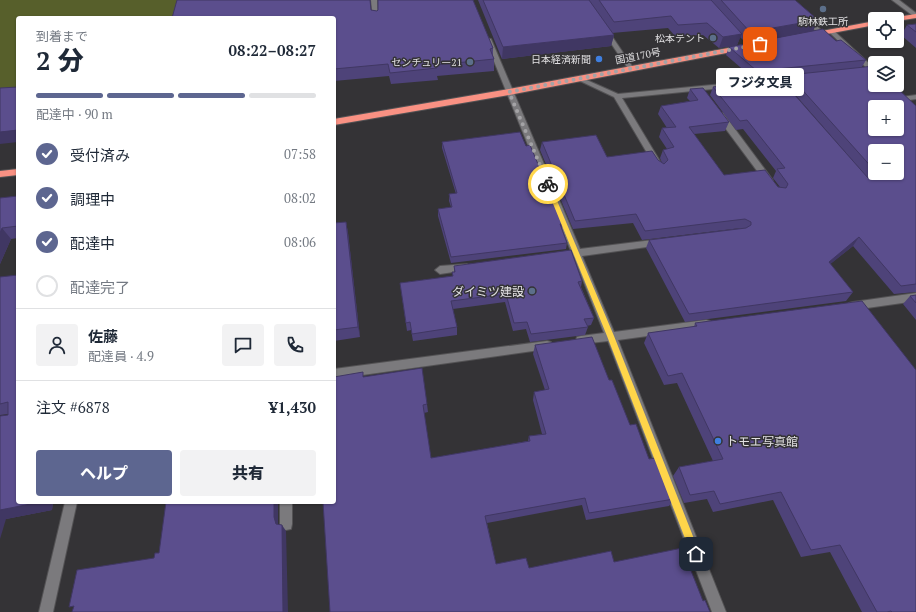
<!DOCTYPE html>
<html lang="ja">
<meta charset="utf-8">
<style>
:root{--surface:#fff;--page:#f2f2f3;--text:#1f2937;--muted:#747a83;--line:#e0e1e3;--accent:#5d6690}
body{margin:0;font-family:"PT Serif","Noto Sans JP",serif;background:var(--page);color:var(--text);height:100vh;display:flex;flex-direction:column;font-size:15px;white-space:nowrap}
*{box-sizing:border-box;margin:0}
p{font-size:13px;color:var(--muted)}
.icon{flex:none;width:22px;height:22px;fill:none;stroke:currentColor;stroke-width:2;stroke-linecap:round;stroke-linejoin:round}
.map{position:relative;flex:1;overflow:hidden}
.drawer{position:absolute;left:16px;top:16px;width:320px;height:488px;display:flex;flex-direction:column;background:var(--surface);border-radius:4px;box-shadow:0 1px 3px #0004}
.drawer>*{flex:none}
.tools{position:absolute;left:868px;top:12px;display:grid;gap:8px}
.tools a{display:grid;place-items:center;width:36px;height:36px;border-radius:4px;background:var(--surface);box-shadow:0 1px 3px #0004;font-size:20px}
.pin{position:absolute;display:grid;place-items:center;width:34px;height:34px;color:#fff;margin:-17px;border-radius:8px;box-shadow:0 2px 6px #0006}
.courier{position:absolute;display:grid;place-items:center;width:40px;height:40px;margin:-20px;border:3px solid #ffd54a;border-radius:50%;background:#fff;color:#222;box-shadow:0 1px 5px #0007}
.bubble{position:absolute;height:28px;border-radius:4px;background:var(--surface);box-shadow:0 1px 3px #0004;font-size:13px;font-weight:800;line-height:28px;text-align:center}
.headline em{font-style:normal;font-weight:800}
.headline div{display:flex;flex-direction:column-reverse}
.headline{display:flex;align-items:center;justify-content:space-between;height:68px;padding:0 20px}
h1{font-size:26px;font-weight:800;line-height:30px}
.bar{display:grid;grid-template-columns:repeat(4,1fr);gap:6px 4px;align-content:center;height:48px;padding:0 20px}
.bar i{height:5px;border-radius:3px;background:var(--line)}
.bar .on{background:var(--accent)}
.bar p{grid-column:span 4}
.line{display:flex;align-items:center;gap:10px;padding:0 20px;border-top:1px solid var(--line)}
.line div{flex:1}
.round{display:grid;place-items:center;flex:none;width:42px;height:42px;border-radius:4px;background:var(--page)}
ol{padding:0 20px;list-style:none}
li{display:flex;align-items:center;gap:12px;height:44px}
li p{margin-inline-start:auto}
li .icon{padding:4px;border-radius:50%;background:var(--accent);color:#fff;stroke-width:4}
li:last-child{color:var(--muted)}
li i{width:22px;height:22px;border:2px solid var(--line);border-radius:50%}
.button{display:flex;gap:8px;margin-top:auto;padding:8px 20px}
.button a{flex:1;height:46px;border-radius:4px;background:var(--accent);color:#fff;font-size:16px;font-weight:800;line-height:46px;text-align:center}
.button a+a{background:var(--page);color:var(--text)}
.map>svg:first-child{display:block}
</style>
<div class="map">
<svg width="916" height="612" viewBox="0 0 916 612">
<rect width="100%" height="100%" fill="#343336"/>
<path fill="#575f2b" d="M0 0H178L173 18H18V90L0 92Z"/>
<g fill="none" stroke-linecap="round" stroke-linejoin="round">
<g stroke="#535254" stroke-width="2">
<g id="minor">
<path d="M371 0H377L378 21 373 20Z"/>
<path d="M783 0H789L823 32V34H819Z"/>
<path d="M892 0H899L916 13V18Z"/>
<path d="M603 29H607L634 69 633 70H629L602 30Z"/>
<path d="M829 30H833L875 69V75L873 74 829 32Z"/>
<path d="M486 38 491 39 580 249 661 239 666 242 661 245 582 256 614 332 706 320 710 321 711 324 710 327 706 328 618 340 726 612H712L608 341 581 344 577 343 576 340 577 337 581 336 604 333 574 257 567 256 565 254 567 252 571 251 485 39Z"/>
<path d="M580 77 618 94 733 83 737 85 733 87 622 98 661 163 657 166 653 163 614 97 578 80V78Z"/>
<path d="M916 95V99L902 101 898 99 902 97Z"/>
<path d="M717 113H723L772 179 773 181 772 183H766L717 117Z"/>
<path d="M467 264 472 267 467 270 440 274 435 270 440 266Z"/>
<path d="M916 293V301L853 310 849 309 848 306 849 303 853 302Z"/>
<path d="M547 341 551 342 552 345 551 348 547 349 334 379V369Z"/>
<path d="M65 502H77L53 612H39Z"/>
<path d="M280 502H292V524L291 529 286 530 281 529 280 524Z"/>
</g>
</g>
<g stroke="#535254" stroke-width="2">
<g id="highway">
<path d="M916 14V18L897 21V19H893L897 17Z"/>
<path d="M875 21V25L811 37 807 35 811 33Z"/>
<path d="M744 45H747V49L509 95 334 125V119L509 89Z"/>
<path d="M18 169V175L0 177V171Z"/>
</g>
</g>
<use href="#minor" fill="#7b7a7d" fill-rule="evenodd"/>
<use href="#highway" fill="#f99183" fill-rule="evenodd"/>
</g>
<g fill="#4e4379" fill-rule="evenodd">
<path d="M478 0H795L818 20 813 31 746 43 740 37 737 45 719 48 703 35 675 36 668 28 612 33 614 35 611 46 502 59Z"/>
<path d="M371 10 493 48V56L494 59V71L437 76 438 80 391 84 389 76 334 81V18Z"/>
<path d="M916 24V48L901 35 907 25Z"/>
<path d="M836 41 866 60 862 67 916 106V292L894 294 853 246 830 264 853 292 846 301 685 322 646 248 649 240 742 228H741L642 240 633 223 573 229 540 150 542 142 607 157 658 160 662 163 660 158 663 150 667 149 659 137 662 128H667L658 114 661 106 690 101 687 98 690 89 729 122 725 131 694 134 724 175 780 187 773 178 776 171 743 129 736 130 710 95 713 87 764 81 765 78 754 79 726 55 729 47ZM789 75 785 83 868 178 778 76ZM875 151 897 173H875Z"/>
<path d="M442 142 526 146 563 224 562 229 567 243 566 249 451 263 438 216V209L451 207 449 201V194H456L442 148Z"/>
<path d="M18 196V238L11 239 0 264V198Z"/>
<path d="M346 222 348 233 360 337 334 341V223Z"/>
<path d="M454 266 582 281 581 287 594 318 591 325 587 326 588 327 585 335 530 342 526 329 513 331 505 302 453 309 457 327V335L413 341 411 330 407 331 400 283 453 276 452 272H454Z"/>
<path d="M0 277 18 502H53L52 510 6 519 8 414 0 415Z"/>
<path d="M916 295V320L903 304 910 296Z"/>
<path d="M695 323 916 612H862L830 552 801 557 773 500 713 512 707 499 684 503 673 476 679 467 713 461 677 383 664 385 644 343 648 333 694 327Z"/>
<path d="M535 345 609 380 630 425 649 459 660 472 674 499 669 506 586 520 582 505 487 523 496 564 529 568 614 562 703 601 710 612H330L364 377 427 404 428 412 424 413 431 458 528 441 529 436 542 434 533 400 534 392 545 390 533 354Z"/>
</g>
<g fill="#403763">
<path d="M818 20 813 31 746 43 750 32Z"/>
<path d="M742 34 737 45 719 48 723 37Z"/>
<path d="M614 35 611 46 502 59 503 47Z"/>
<path d="M18 130V142L0 144V132Z"/>
<path d="M346 222 348 233 360 337 358 327Z"/>
<path d="M2 228 11 239 0 264V233Z"/>
<path d="M859 237 853 246 823 270 829 262Z"/>
<path d="M41 502H53L52 510 6 519 0 539V510Z"/>
<path d="M274 502H278V524L281 530 276 524 274 517Z"/>
<path d="M282 525 286 531 288 612H283Z"/>
</g>
<g fill="#5b4e8d" stroke="#403763" fill-rule="evenodd">
<path d="M177 0H370L371 10 377 11 378 10V0H473L493 48 490 49 494 59 436 65 437 68 390 73 388 64 334 69V18H172Z"/>
<path d="M483 0H589L614 35 503 47Z"/>
<path d="M599 0H711L742 34 723 37 707 23 678 25 671 16 614 22Z"/>
<path d="M721 0H795L818 20 750 32Z"/>
<path d="M916 24V32L907 25Z"/>
<path d="M823 29 836 41 841 40 866 60 757 71 729 47Z"/>
<path d="M874 66 875 68V85H894L916 106V284L901 286 859 237 829 262 853 292 689 314 649 240 746 228 751 225V222L745 219 645 231 636 214 575 221 542 142 596 135 607 157 652 151 658 160 664 164 668 160 663 150 674 147 662 128 676 127 661 106 698 100 690 89 703 88 729 122 689 127 724 175 765 170 778 187 786 188 788 184 777 169 785 168 747 120 740 121 713 87 769 80 765 77 778 76 868 178 875 179 877 176 876 173H897V151H875V171L789 75ZM875 107H897V129H875Z"/>
<path d="M18 87V130L0 132V88Z"/>
<path d="M520 132 526 146 530 145 563 224H560L567 243 451 257 438 209 452 207 449 194 457 193 442 142Z"/>
<path d="M18 196V226L2 228 0 233V198Z"/>
<path d="M346 222 358 327 334 330V223Z"/>
<path d="M571 250 582 281 578 282 594 318 584 319 588 327 531 334 527 322 514 323 506 294 451 301 457 327 412 334 410 322 406 323 400 283 453 276 452 272H455L454 266Z"/>
<path d="M18 275V502H41L0 510V416L8 415V402L0 404V277Z"/>
<path d="M916 295V303L910 296Z"/>
<path d="M862 301 916 370V612H892L891 611 887 612H877L840 545 811 550 781 492 720 504 714 491 690 495 679 467 723 459 682 373 668 376 648 333 697 326 695 323Z"/>
<path d="M592 337 609 380H612L630 425 636 424 649 459 655 458 660 472 664 471 674 499 589 513 585 498 485 516 496 564 526 558 529 568 611 551 614 562 682 548 703 601 705 600 710 612H330L323 502H334V377L363 372V377L422 368 427 404 423 405 431 458 530 441 529 436 546 434 534 392 549 389 535 345Z"/>
<path d="M166 502H274V517L276 524 282 525 283 612H72L74 606 69 607 77 570 154 558 155 553H159Z"/>
</g>
<path fill="#ffd54a" d="M548 182 550 184 614 336 700 554 699 557 696 558 693 557 691 554 607 336 545 184Z"/>
<g fill="none" stroke-linecap="round" stroke-linejoin="round">
<path stroke="#a4a3a6" stroke-width="4" stroke-dasharray="0 7.2" d="M548 184 509 92 760 44"/>
</g>
<g fill="#5c6f8a" stroke="#343336" stroke-width="1.5">
<circle cx="823" cy="9" r="4"/>
<circle cx="713" cy="38" r="4"/>
<circle cx="470" cy="62" r="4"/>
<circle cx="532" cy="291" r="4"/>
</g>
<g fill="#3f7fe0" stroke="#343336" stroke-width="1.5">
<circle cx="599" cy="59" r="4"/>
<circle cx="718" cy="441" r="4"/>
</g>
<g text-anchor="middle" dominant-baseline="central" stroke-width="3" stroke-linejoin="round" paint-order="stroke">
<g font-size="10" fill="#e1e0e2" stroke="#343336" text-anchor="end">
<text x="823" y="21" text-anchor="middle">駒林鉄工所</text>
<text x="705" y="38">松本テント</text>
<text x="591" y="59">日本経済新聞</text>
<text x="462" y="62">センチュリー21</text>
</g>
<g font-size="10" fill="#e1e0e2" stroke="#343336">
<text transform="translate(638 56) rotate(-11)">国道170号</text>
</g>
<g font-size="12" fill="#e1e0e2" stroke="#343336" text-anchor="end">
<text x="524" y="291">ダイミツ建設</text>
<text x="726" y="441" text-anchor="start">トモエ写真館</text>
</g>
</g>
</svg>
<div class="tools">
<a><svg class="icon" aria-label="locate" viewBox="0 0 24 24"><circle cx="12" cy="12" r="6"/><path d="M12 2v4M12 18v4M2 12h4M18 12h4"/></svg></a>
<a><svg class="icon" aria-label="layers" viewBox="0 0 24 24"><path d="M12 4l9 5-9 5-9-5zM3 14l9 5 9-5"/></svg></a>
<a>+</a>
<a>−</a>
</div>
<div class="pin" style="left:760px;top:44px;background:#ea580c"><svg class="icon" aria-label="bag" viewBox="0 0 24 24"><path d="M5 8h14l-1 12H6zM9 8a3 3 0 0 1 6 0"/></svg></div>
<div class="pin" style="left:696px;top:554px;background:#1f2937"><svg class="icon" aria-label="home" viewBox="0 0 24 24"><path d="M3 11l9-7 9 7M6 9v11h12V9"/></svg></div>
<div class="courier" style="left:548px;top:184px"><svg class="icon" aria-label="bike" viewBox="0 0 24 24"><circle cx="6" cy="16" r="4"/><circle cx="18" cy="16" r="4"/><path d="M6 16l4-8h5l3 8M10 8l3 8H6M13 5h3"/></svg></div>
<div class="bubble" style="left:716px;top:68px;width:88px">フジタ文具</div>
<section class="drawer">
<div class="headline"><div><h1>2 分</h1><p>到着まで</p></div><em>08:22–08:27</em></div>
<div class="bar"><i class="on"></i><i class="on"></i><i class="on"></i><i></i><p>配達中 · 90 m</p></div>
<ol>
<li><svg class="icon" aria-label="check" viewBox="0 0 24 24"><path d="M5 12l5 5 9-10"/></svg>受付済み<p>07:58</p></li>
<li><svg class="icon" aria-label="check" viewBox="0 0 24 24"><path d="M5 12l5 5 9-10"/></svg>調理中<p>08:02</p></li>
<li><svg class="icon" aria-label="check" viewBox="0 0 24 24"><path d="M5 12l5 5 9-10"/></svg>配達中<p>08:06</p></li>
<li><i></i>配達完了</li>
</ol>
<div class="line" style="height:72px"><a class="round"><svg class="icon" aria-label="person" viewBox="0 0 24 24"><circle cx="12" cy="8" r="4"/><path d="M4 21q1-7 8-7t8 7"/></svg></a><div><b>佐藤</b><p>配達員 · 4.9</p></div><a class="round"><svg class="icon" aria-label="chat" viewBox="0 0 24 24"><path d="M4 5h16v11H9l-5 4z"/></svg></a><a class="round"><svg class="icon" aria-label="phone" viewBox="0 0 24 24"><path d="M5 4h4l2 5-3 2q2 4 5 5l2-3 5 2v4C11 20 4 13 5 4z"/></svg></a></div>
<div class="line" style="height:52px"><div>注文 #6878</div><b>¥1,430</b></div>
<div class="button"><a>ヘルプ</a><a>共有</a></div>
</section>
</div>
